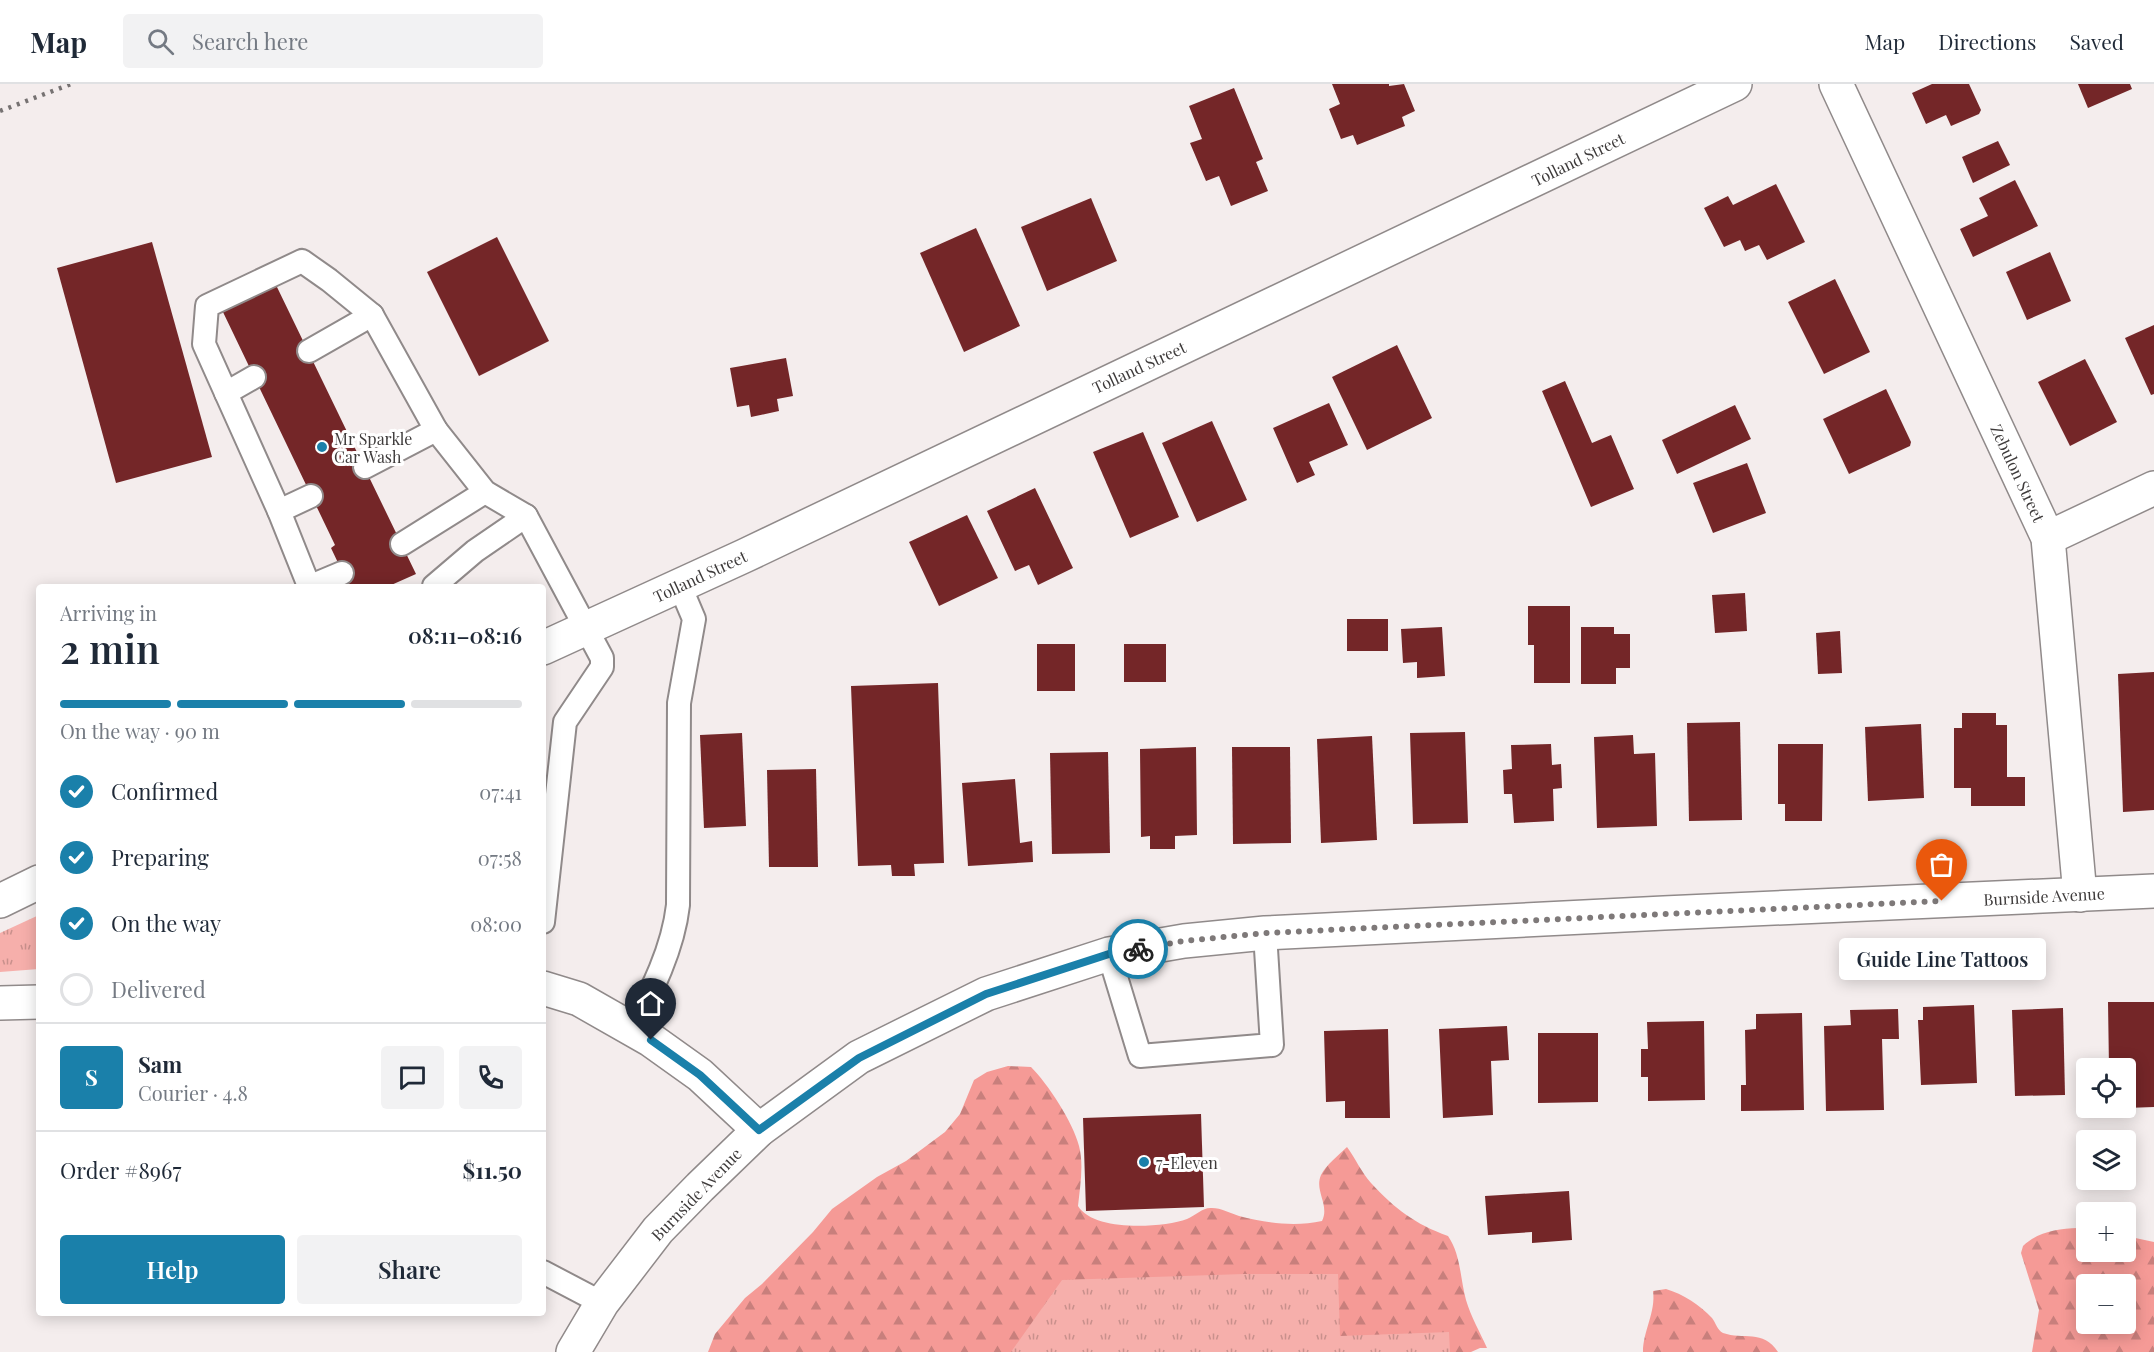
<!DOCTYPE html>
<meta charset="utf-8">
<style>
:root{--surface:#fff;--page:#f2f2f3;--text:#1f2937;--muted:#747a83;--line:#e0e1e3;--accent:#1a80aa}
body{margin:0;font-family:"Playfair Display",serif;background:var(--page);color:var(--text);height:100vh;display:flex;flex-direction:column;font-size:22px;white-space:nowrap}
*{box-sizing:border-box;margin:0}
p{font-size:20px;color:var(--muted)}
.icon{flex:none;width:33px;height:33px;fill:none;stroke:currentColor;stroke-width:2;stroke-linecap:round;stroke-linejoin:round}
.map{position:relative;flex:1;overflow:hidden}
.side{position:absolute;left:36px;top:500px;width:510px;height:732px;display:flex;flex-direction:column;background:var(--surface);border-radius:6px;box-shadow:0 3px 15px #0003}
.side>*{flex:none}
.buttons{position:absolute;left:2076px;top:974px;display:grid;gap:12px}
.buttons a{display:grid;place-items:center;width:60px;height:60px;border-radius:6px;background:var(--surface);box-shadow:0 3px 15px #0003;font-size:30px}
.pin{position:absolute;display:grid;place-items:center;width:51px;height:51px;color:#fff;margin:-62px -26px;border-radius:50% 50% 50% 0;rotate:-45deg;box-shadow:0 0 6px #0007}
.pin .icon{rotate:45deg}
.courier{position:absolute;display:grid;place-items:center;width:60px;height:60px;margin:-30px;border:4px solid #1a80aa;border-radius:50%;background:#fff;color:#222;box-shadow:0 2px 8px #0007}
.bubble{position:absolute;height:42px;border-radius:6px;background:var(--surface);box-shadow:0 3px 15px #0003;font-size:20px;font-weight:600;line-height:42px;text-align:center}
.summary em{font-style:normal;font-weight:600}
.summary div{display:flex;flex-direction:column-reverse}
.summary{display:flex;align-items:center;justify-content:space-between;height:102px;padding:0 24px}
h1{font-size:39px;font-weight:600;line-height:45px}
.bar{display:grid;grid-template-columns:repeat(4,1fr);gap:9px 6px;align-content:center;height:72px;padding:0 24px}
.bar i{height:8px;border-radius:4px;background:var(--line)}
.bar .selected{background:var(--accent)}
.bar p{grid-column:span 4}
.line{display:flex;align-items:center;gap:15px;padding:0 24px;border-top:2px solid var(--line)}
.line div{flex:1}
.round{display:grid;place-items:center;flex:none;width:63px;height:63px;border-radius:6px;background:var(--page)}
ol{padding:0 24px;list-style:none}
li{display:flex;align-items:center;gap:18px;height:66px}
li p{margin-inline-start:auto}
li .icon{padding:6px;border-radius:50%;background:var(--accent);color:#fff;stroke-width:4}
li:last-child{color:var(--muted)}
li i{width:33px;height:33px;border:3px solid var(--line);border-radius:50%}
.primary-button{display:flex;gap:12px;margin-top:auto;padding:12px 24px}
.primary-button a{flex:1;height:69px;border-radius:6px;background:var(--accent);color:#fff;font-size:24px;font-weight:600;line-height:69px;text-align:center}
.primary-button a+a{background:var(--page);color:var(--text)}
header{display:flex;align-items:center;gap:36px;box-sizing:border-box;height:84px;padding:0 30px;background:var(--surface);border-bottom:2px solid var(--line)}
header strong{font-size:28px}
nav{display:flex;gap:33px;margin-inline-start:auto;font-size:21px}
.search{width:420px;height:54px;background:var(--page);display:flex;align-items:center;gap:15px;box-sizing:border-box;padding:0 21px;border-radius:6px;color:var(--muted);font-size:22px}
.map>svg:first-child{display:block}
</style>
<header>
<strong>Map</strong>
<div class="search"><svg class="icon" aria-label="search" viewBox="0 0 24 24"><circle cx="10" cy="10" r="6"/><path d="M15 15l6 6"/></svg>Search here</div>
<nav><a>Map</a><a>Directions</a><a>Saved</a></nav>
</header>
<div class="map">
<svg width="2154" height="1268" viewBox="0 0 2154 1268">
<defs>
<pattern id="forest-firs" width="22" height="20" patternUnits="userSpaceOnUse" patternTransform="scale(1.5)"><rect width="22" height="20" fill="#f59a96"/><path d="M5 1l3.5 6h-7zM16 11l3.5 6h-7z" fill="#c87f7c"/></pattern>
<pattern id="park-tufts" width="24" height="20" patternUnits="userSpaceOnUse" patternTransform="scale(1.5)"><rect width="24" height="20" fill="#f6afab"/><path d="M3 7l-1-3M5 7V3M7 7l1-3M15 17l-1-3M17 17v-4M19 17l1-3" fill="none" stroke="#c9908c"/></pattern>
</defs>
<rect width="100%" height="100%" fill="#f4eded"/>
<g fill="url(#forest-firs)" fill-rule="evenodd">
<path d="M1008 982 1031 983C1048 1000 1073 1038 1079 1062 1084 1080 1080 1103 1078 1122 1094 1148 1162 1144 1187 1135 1196 1131 1203 1123 1212 1124 1221 1124 1230 1129 1239 1132 1265 1139 1295 1143 1322 1137 1330 1121 1314 1107 1321 1091 1326 1081 1339 1071 1347 1063 1355 1074 1362 1089 1371 1099 1395 1125 1415 1140 1448 1152 1461 1171 1460 1194 1466 1216 1471 1233 1480 1248 1487 1264H1480L1471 1268H708L715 1250 745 1214 762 1200 813 1148 832 1125 877 1093 906 1077 945 1048 960 1030 974 996 987 988Z"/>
<path d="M2078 1144 2086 1145V1167H2126V1152L2154 1158V1268H2032L2039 1226 2021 1169 2023 1162C2039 1147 2058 1145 2078 1144ZM2086 1200H2126V1239H2086Z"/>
<path d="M1666 1205C1683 1210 1700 1221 1712 1234 1716 1239 1717 1246 1723 1249 1743 1256 1763 1245 1778 1268H1643C1643 1247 1656 1228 1653 1207Z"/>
</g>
<g fill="url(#park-tufts)">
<path d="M39 831V885L0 888V849Z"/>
<path d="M1244 1190H1338L1340 1252 1449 1248 1450 1268H1011L1062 1196Z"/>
</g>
<g fill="#742628">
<path d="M1332 0H1389V2L1404 0 1415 27 1402 33 1405 42 1357 61 1353 51 1341 55 1329 25 1340 20Z"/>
<path d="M1932 0H1969L1981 26 1979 30 1951 42 1946 31 1926 40 1912 9Z"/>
<path d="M2078 0H2130L2132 5 2088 24Z"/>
<path d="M1234 4 1263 75 1256 78 1268 107 1231 122 1219 92 1206 97 1190 59 1202 55 1189 22Z"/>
<path d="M1998 57 2010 81 1973 99 1962 73Z"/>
<path d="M2015 96 2038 142 1973 173 1960 145 1988 132 1979 114Z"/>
<path d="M1776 100 1805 158 1767 176 1759 161 1745 167 1740 156 1724 163 1704 124 1728 112 1733 121Z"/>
<path d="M1091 114 1117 177 1047 207 1021 143Z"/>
<path d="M976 144 1020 242 964 268 920 169Z"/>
<path d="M497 153 549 257 479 292 427 188Z"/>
<path d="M152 158 212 373 116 399 57 184Z"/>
<path d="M2050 168 2071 217 2027 236 2006 188Z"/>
<path d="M1835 195 1870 268 1824 290 1788 218Z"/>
<path d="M276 201 416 490 389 502H349L331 464 335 461 222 226Z"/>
<path d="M2154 241V310L2151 311 2125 254Z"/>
<path d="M1397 261 1432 334 1367 366 1332 293Z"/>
<path d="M786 274 793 312 777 315 779 327 751 333 749 321 737 323 730 284Z"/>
<path d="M2085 275 2117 338 2070 362 2038 298Z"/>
<path d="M1565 297 1592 359 1611 351 1634 405 1591 423 1542 307Z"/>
<path d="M1886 305 1911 358 1910 362 1849 390 1823 335Z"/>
<path d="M1329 319 1348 361 1309 378 1315 391 1297 399 1273 344Z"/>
<path d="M1735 321 1751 355 1677 390 1662 356Z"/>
<path d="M1212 337 1247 416 1197 438 1162 359Z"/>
<path d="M1143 348 1179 433 1130 454 1093 368Z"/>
<path d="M1747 379 1766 429 1713 449 1693 399Z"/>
<path d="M1035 404 1073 484 1038 501 1029 481 1015 487 987 427Z"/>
<path d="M967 431 998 494 939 522 909 458Z"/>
<path d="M1745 509 1747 547 1715 549 1712 511Z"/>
<path d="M1528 522H1570V599H1534V561H1528Z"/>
<rect x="1347" y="535" width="41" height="32"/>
<path d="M1442 543 1445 592 1417 594V578L1403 579 1401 545Z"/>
<path d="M1581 543H1614V550H1630V584H1616V600H1581Z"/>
<path d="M1840 547 1842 589 1818 590 1816 549Z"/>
<rect x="1037" y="560" width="38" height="47"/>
<rect x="1124" y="560" width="42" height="38"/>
<path d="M2154 588V726L2123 728 2118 590Z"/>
<path d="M938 599 944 779 914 780 915 792H892L891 781 858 782 851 602Z"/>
<path d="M1962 629H1996V641H2007V693H2025V722H1971V704H1954V644H1962Z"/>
<path d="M1740 638 1742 736 1689 737 1687 639Z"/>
<path d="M1921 640 1924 714 1868 717 1865 643Z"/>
<path d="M1465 648 1468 739 1413 740 1410 649Z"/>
<path d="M742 649 746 742 704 744 700 651Z"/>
<path d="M1633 651 1634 670 1655 669 1657 742 1597 744 1594 653Z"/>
<path d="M1372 652 1377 756 1321 759 1317 655Z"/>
<path d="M1551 660 1552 681 1561 680 1562 704 1553 705 1554 737 1514 739 1512 710H1504L1503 686 1512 685 1511 661Z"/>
<path d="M1778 660H1823L1822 737H1785V720H1778Z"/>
<path d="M1196 663 1197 751 1175 752V765H1150V752L1141 753 1140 665Z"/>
<path d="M1232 663H1290L1291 759 1233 760Z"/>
<path d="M1108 668 1110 769 1052 770 1050 669Z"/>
<path d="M816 685 818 783H769L767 686Z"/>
<path d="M1015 695 1020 759 1032 757 1033 778 968 782 962 699Z"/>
<path d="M2108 918H2154V1023L2126 1024V984H2109Z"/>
<path d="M1974 921 1977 999 1921 1001 1918 936H1923V923Z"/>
<path d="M2063 924 2065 1011 2015 1012 2012 926Z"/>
<path d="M1898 925 1899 955H1882L1884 1026 1826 1027 1824 942 1851 941 1850 926Z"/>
<path d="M1802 929 1804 1026 1741 1027V1001H1746L1745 946 1756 945V930Z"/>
<path d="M1704 937 1705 1016 1648 1017V993H1641V965H1648L1647 938Z"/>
<path d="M1507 942 1509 976 1491 977 1493 1031 1443 1034 1439 945Z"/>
<path d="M1388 945 1390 1034H1345V1017L1326 1018 1324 947Z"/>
<path d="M1538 949H1598V1018L1538 1019Z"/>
<path d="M1201 1030 1204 1123 1086 1127 1083 1034Z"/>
<path d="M1569 1107 1572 1156 1532 1159V1148L1488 1151 1485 1112Z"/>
</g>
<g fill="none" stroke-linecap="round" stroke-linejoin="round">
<g stroke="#908a8a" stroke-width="26">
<g id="lane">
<path d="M309 267 372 231"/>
<path d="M226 309 254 293"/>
<path d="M365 383 436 346"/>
<path d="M279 427 311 412"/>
<path d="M402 460 485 408"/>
<path d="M309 502 279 427 204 260 207 222 302 177 329 196 372 231 436 346 485 408 526 432 602 574V583L565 638 543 838"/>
<path d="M311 502 342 489"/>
<path d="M434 502 475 467 526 432"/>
<path d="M1109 870 1140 972 1272 961 1265 849"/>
<path d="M631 945C652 907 673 865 678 821L679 619 694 535 680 502"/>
<path d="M543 1188 602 1219"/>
</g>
</g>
<g stroke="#908a8a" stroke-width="36">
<g id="street">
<path d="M1836 0 2048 454 2080 811"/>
<path d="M2048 454 2154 404"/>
<path d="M543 904 579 915 651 956 700 991 759 1046"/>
<path d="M0 919 39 918"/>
</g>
</g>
<g stroke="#908a8a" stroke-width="36">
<g id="secondary">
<path d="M543 564 744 472 1735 0"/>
<path d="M0 817 39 798"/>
</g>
</g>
<g stroke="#908a8a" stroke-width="36">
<path id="primary" d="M573 1268 602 1219 658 1146 700 1103 759 1046 859 973 986 910 1109 870 1184 857 1265 849 1664 829 2154 807"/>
</g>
<use href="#lane" stroke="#fff" stroke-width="22"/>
<use href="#street" stroke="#fff" stroke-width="33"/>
<use href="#secondary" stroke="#fff" stroke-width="33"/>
<use href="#primary" stroke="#fff" stroke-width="33"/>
<path stroke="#767272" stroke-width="4.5" stroke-dasharray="3 6" stroke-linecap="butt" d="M0 27 71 0"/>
</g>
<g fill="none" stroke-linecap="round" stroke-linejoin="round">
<path stroke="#7e7979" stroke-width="6" stroke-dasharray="0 10.8" d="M1138 865 1184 857 1265 849 1942 817"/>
<path stroke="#1a80aa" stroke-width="8" d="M651 956 700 991 759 1046 859 974 986 910 1109 870 1138 865"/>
</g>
<g fill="#1a80aa" stroke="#fff" stroke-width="2">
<circle cx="322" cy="363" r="6"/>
<circle cx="1144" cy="1078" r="6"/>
</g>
<g text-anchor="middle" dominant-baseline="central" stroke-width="6" stroke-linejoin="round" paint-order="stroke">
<g font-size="16" fill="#3e3b3b" stroke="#fff">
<text transform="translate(1578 75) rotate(-26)">Tolland Street</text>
<text transform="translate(1139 283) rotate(-25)">Tolland Street</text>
<text transform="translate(2018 389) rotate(65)">Zebulon Street</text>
<text transform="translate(700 492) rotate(-25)">Tolland Street</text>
<text transform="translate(2044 812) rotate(-3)">Burnside Avenue</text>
<text transform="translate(696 1110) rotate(-46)">Burnside Avenue</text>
</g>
<g font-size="16" fill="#3e3b3b" stroke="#fff" text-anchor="start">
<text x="334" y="354">Mr Sparkle<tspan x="334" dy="18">Car Wash</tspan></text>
<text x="1156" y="1078">7-Eleven</text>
</g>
</g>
</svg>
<div class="buttons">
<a><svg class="icon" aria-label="locate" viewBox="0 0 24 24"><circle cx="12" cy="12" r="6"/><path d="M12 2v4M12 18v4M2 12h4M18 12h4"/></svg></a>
<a><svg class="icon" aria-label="layers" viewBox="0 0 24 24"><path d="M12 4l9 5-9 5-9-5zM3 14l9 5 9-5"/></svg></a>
<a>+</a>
<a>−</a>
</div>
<div class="pin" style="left:1942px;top:817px;background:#ea580c"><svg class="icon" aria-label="bag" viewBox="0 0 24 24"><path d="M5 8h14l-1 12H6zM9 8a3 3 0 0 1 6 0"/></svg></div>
<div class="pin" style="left:651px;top:956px;background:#1f2937"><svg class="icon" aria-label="home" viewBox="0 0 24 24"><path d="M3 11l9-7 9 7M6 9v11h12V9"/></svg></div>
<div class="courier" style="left:1138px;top:865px"><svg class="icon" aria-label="bike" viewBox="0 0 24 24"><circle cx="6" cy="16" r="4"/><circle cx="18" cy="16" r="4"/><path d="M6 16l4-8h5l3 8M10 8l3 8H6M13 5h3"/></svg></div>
<div class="bubble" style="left:1839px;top:854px;width:207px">Guide Line Tattoos</div>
<section class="side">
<div class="summary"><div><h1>2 min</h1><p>Arriving in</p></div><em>08:11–08:16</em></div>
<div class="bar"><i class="selected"></i><i class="selected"></i><i class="selected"></i><i></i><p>On the way · 90 m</p></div>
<ol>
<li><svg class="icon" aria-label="check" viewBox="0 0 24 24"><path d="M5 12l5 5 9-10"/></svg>Confirmed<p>07:41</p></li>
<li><svg class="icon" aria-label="check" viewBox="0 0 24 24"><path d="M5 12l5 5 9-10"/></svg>Preparing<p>07:58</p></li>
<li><svg class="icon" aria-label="check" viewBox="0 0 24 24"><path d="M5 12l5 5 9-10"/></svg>On the way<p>08:00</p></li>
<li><i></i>Delivered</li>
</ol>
<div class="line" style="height:108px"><b class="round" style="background:var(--accent);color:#fff">S</b><div><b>Sam</b><p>Courier · 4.8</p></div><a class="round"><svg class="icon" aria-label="chat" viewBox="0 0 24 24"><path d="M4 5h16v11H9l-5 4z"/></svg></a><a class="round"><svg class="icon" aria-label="phone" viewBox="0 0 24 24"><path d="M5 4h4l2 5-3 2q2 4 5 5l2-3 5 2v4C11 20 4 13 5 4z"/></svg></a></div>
<div class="line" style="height:78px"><div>Order #8967</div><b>$11.50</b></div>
<div class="primary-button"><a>Help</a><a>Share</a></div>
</section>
</div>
